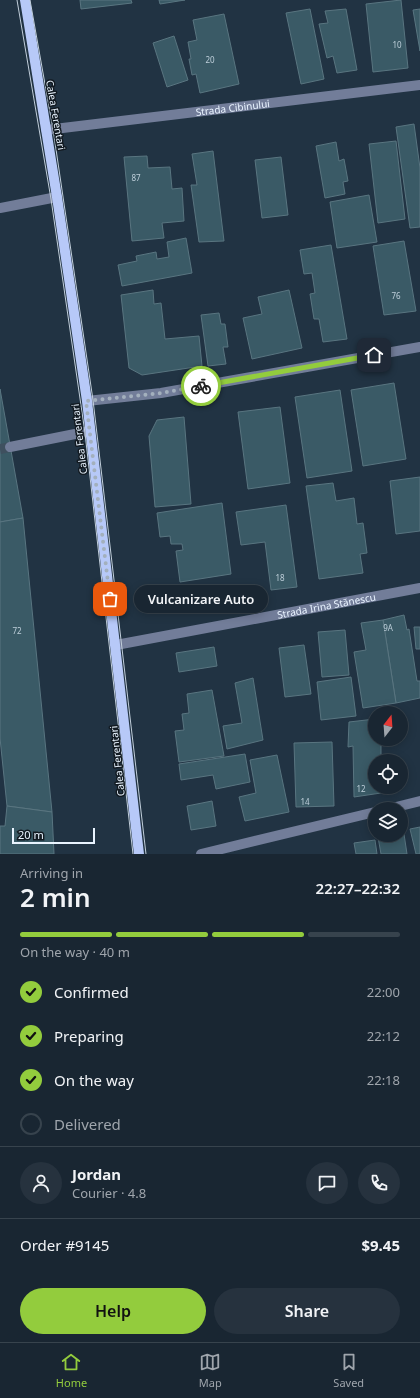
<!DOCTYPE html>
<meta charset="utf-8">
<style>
:root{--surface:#192632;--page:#26323e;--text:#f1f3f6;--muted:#9fa5ac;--line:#37434d;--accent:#93cc3d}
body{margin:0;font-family:"Noto Sans",sans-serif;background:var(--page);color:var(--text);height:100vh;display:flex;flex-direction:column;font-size:15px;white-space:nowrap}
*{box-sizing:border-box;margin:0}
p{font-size:13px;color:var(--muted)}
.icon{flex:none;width:22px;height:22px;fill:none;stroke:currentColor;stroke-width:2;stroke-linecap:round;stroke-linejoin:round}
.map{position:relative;height:854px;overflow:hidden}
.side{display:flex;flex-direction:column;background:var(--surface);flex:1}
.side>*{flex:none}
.needle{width:26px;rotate:17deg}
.tools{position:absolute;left:368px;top:706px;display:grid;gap:8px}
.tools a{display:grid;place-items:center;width:40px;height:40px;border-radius:50%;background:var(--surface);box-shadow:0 2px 10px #0003,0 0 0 1px var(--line);font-size:20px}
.scale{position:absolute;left:12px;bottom:10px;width:83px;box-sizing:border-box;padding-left:4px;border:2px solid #e9f4ff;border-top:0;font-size:11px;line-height:14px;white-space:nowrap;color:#e9f4ff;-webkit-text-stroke:3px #121a21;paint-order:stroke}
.pin{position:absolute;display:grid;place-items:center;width:34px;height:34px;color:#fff;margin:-17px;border-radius:8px;box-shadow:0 2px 6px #0006}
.courier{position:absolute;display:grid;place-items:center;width:40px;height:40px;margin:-20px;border:3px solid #93cc3d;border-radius:50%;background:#fff;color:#222;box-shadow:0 1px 5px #0007}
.bubble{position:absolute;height:28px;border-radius:14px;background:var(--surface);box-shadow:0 2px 10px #0003,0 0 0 1px var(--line);font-size:13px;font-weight:600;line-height:28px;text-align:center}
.summary em{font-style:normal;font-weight:600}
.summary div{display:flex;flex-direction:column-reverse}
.summary{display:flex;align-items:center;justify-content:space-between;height:68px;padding:0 20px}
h1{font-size:26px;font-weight:600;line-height:30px}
.bar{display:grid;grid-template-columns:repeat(4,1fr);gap:6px 4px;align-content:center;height:48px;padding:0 20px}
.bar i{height:5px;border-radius:3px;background:var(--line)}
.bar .on{background:var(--accent)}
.bar p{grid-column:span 4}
.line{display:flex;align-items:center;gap:10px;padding:0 20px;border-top:1px solid var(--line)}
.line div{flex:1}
.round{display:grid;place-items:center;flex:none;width:42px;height:42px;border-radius:21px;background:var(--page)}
ol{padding:0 20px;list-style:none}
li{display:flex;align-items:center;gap:12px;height:44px}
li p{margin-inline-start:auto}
li .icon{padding:4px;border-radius:50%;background:var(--accent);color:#111;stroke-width:4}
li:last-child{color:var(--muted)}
li i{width:22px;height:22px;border:2px solid var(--line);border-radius:50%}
.action{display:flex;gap:8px;margin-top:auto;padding:8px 20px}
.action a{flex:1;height:46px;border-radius:24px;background:var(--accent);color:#111;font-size:16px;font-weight:600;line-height:46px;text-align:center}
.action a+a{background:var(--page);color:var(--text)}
.tabs{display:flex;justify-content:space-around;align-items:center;height:56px;border-top:1px solid var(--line);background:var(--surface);font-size:11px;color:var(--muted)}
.tabs a{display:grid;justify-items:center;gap:2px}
.tabs .on{color:var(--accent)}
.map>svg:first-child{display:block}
</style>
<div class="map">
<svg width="420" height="854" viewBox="0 0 420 854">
<rect width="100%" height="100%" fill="#213343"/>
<g fill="#3a5a66" stroke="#597580">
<path d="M80 0H131L132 3 81 9Z"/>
<path d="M159 0H185L160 4Z"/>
<path d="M401 0 408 68 373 72 366 4Z"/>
<path d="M310 9 324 79 301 84 286 13Z"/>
<path d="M346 9 357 70 337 73 333 56 327 58 319 24 328 23 325 11Z"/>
<path d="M420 9V51L413 10Z"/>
<path d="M224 14 239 84 200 93 196 74 192 75 189 59H191L188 42 197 40 193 20Z"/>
<path d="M174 36 188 80 167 87 153 43Z"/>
<path d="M414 124 420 168V227L410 228 396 127Z"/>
<path d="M396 141 405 219 378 223 369 144Z"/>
<path d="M336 142 339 161 344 159 348 181 343 182 345 194 325 198 316 146Z"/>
<path d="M213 151 224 241 199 242 191 185H197L192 154Z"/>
<path d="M147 156 148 168 170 167 172 189 182 188 184 221 162 223 164 238 132 241 124 157Z"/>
<path d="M281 157 288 215 262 218 255 160Z"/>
<path d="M369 195 377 242 337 248 330 202Z"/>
<path d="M186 238 192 273 122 286 118 265 137 261 136 256 156 252 157 259 169 257 167 242Z"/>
<path d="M404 241 416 311 384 315 373 246Z"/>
<path d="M331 245 347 339 323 342 319 319H314L310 294 315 293 312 273 304 274 300 250Z"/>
<path d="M153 290 154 304 161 303 165 339 199 336 202 366 142 375 129 368 121 295Z"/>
<path d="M289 290 302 348 252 359 243 318 262 314 258 297Z"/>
<path d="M219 313 221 324H225L228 347H223L226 364 208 366 201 315Z"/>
<path d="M394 383 406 459 363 466 351 390Z"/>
<path d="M0 389 23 518 0 522Z"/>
<path d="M340 390 352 471 307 478 295 397Z"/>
<path d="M280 407 290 483 248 489 238 412Z"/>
<path d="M184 417 191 504 155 507 149 436 157 420Z"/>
<path d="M420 477V531L396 534 390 481Z"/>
<path d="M333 483 336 501 354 498 357 524 363 523 367 553 360 554 363 573 319 579 306 486Z"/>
<path d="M222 503 231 574 180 582 176 551 183 550 182 544H171L170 536 160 537 157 513Z"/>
<path d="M286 505 297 587 271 590 265 542 241 545 236 512Z"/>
<path d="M23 518 52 812 7 806 0 738V522Z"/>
<path d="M404 615 407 630 409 629 417 681H420V698L396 703 383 620Z"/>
<path d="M383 620 396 703 363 708 354 652 366 650 361 623Z"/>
<path d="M414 627H420V649H416Z"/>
<path d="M345 630 349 675 322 677 318 632Z"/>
<path d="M304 645 311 694 285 697 279 648Z"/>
<path d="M214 647 217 666 179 672 176 653Z"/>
<path d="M351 677 356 716 321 720 317 682Z"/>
<path d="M253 678 263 740 227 749 223 726 242 723 235 683Z"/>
<path d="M212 690 224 756 179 762 175 731 184 730 182 714 189 713 187 694Z"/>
<path d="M375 719V739H381V761H375V787H381V793L354 797 353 746 348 747 349 722Z"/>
<path d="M332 742 334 806 296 807 294 743Z"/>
<path d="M245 754 250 782 216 789 213 775 181 780 179 764Z"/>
<path d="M277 755 289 812 245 821 239 797 256 793 250 760Z"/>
<path d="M212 801 216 826 191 830 187 806Z"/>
<path d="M7 806 52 812 54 854H0V826H5Z"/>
<path d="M420 827V854H416L410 829Z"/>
<path d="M401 834H404L407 854H381L378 837Z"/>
<path d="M375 840 377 854H356L354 843Z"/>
</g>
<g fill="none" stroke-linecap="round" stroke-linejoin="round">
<path stroke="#3f505f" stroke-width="10" stroke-dasharray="10 5" stroke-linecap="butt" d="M0 449 10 447"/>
<g stroke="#727d99" stroke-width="10">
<path id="s1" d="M46 130 420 85"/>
<path d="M0 208 57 197"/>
<path d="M87 401 161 393 420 347"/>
<path d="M10 447 90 431"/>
<path id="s2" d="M116 645 420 588"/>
<path d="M388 809 420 801"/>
<path d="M201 854 375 812"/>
</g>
<path stroke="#b7c9f8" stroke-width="10" d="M25 0 57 197 87 401 139 854"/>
<g stroke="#c2cfdb" stroke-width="1">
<path d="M17 0 51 199 85 433 133 854"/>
<path d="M30 0 53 129 93 400 146 854"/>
</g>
</g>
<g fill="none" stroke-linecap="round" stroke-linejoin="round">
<path stroke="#a3b0bd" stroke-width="4" stroke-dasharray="0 7.2" d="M110 599 86 401 161 393 201 386"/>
<path stroke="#93cc3d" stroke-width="5" d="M201 386 374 355"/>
</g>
<g text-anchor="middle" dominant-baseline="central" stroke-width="3" stroke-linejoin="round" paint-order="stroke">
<g font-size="8" fill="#bdced9">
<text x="397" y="44">10</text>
<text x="210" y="59">20</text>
<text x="136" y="177">87</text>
<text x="396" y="295">76</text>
<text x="280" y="577">18</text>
<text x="388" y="627">9A</text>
<text x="17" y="630">72</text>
<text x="361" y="788">12</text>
<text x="305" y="801">14</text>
</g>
<g font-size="10" fill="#e9f4ff" stroke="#121a21">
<text stroke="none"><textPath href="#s1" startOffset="188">Strada Cibinului</textPath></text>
<text transform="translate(56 115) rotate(80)">Calea Ferentari</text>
<text transform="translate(79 439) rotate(-97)">Calea Ferentari</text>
<text stroke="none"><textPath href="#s2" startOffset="214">Strada Irina Stănescu</textPath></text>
<text transform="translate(117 761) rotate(-96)">Calea Ferentari</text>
</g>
</g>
</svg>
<div class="tools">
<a><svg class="needle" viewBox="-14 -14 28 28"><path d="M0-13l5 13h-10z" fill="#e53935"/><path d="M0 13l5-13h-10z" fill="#9fa5ac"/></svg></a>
<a><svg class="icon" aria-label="locate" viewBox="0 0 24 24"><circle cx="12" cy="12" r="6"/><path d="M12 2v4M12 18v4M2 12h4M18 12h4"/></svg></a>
<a><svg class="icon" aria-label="layers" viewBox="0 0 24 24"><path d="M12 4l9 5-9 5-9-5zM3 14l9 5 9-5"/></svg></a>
</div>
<div class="scale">20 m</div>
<div class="pin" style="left:110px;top:599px;background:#ea580c"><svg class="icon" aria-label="bag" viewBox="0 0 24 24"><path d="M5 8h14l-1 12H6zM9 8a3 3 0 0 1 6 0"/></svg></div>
<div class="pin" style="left:374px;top:355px;background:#1f2937"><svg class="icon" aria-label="home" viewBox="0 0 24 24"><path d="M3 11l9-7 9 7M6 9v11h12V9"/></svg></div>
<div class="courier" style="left:201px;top:386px"><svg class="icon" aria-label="bike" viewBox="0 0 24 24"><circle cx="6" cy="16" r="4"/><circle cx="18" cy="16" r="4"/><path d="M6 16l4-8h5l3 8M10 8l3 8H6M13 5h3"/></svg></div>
<div class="bubble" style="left:134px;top:585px;width:134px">Vulcanizare Auto</div>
</div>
<section class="side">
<div class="summary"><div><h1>2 min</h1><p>Arriving in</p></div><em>22:27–22:32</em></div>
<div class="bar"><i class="on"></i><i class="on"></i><i class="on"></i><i></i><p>On the way · 40 m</p></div>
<ol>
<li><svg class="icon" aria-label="check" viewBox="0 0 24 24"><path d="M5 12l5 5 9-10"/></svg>Confirmed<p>22:00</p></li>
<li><svg class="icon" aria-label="check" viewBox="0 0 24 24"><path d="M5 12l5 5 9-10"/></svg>Preparing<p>22:12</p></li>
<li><svg class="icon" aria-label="check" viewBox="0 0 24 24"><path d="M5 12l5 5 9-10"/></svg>On the way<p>22:18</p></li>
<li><i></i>Delivered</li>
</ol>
<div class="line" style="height:72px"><a class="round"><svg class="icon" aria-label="person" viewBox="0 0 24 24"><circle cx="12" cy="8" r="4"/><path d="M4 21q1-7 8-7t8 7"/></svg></a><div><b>Jordan</b><p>Courier · 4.8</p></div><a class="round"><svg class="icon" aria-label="chat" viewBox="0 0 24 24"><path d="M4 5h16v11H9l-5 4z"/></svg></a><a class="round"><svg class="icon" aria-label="phone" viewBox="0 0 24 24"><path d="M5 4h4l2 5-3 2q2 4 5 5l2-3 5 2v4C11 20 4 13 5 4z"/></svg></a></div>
<div class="line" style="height:52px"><div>Order #9145</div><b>$9.45</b></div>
<div class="action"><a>Help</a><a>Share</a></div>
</section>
<nav class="tabs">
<a class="on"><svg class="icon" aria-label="home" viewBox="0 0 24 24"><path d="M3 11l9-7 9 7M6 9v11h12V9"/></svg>Home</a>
<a><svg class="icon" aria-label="map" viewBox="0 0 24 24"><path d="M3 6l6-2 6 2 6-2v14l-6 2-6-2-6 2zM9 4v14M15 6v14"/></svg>Map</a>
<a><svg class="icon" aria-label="saved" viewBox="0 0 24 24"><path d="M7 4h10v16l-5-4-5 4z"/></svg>Saved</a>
</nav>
